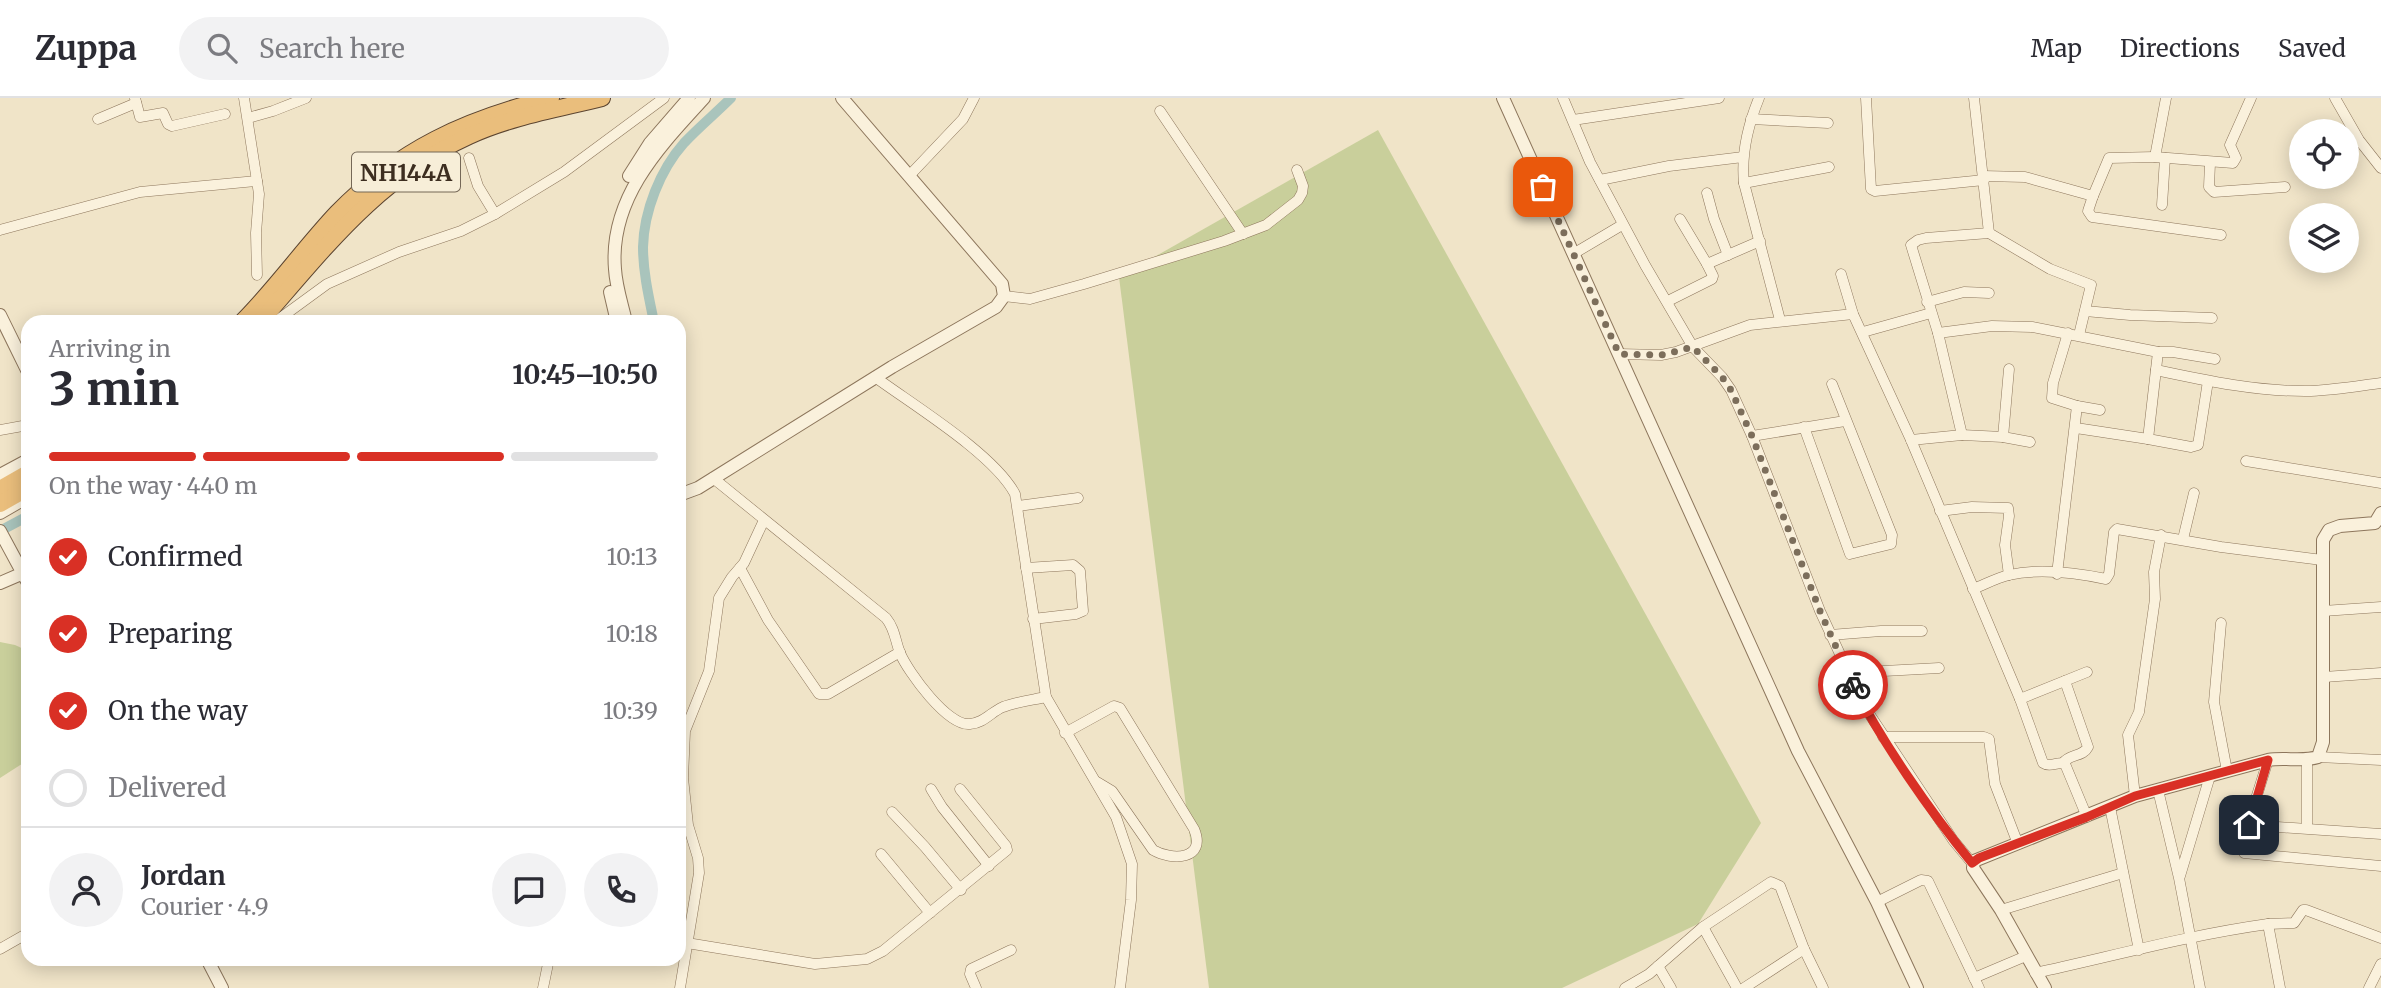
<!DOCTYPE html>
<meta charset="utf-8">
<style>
:root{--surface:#fff;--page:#f2f2f3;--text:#2b2b33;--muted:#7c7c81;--line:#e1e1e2;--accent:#d93025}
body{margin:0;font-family:Merriweather,serif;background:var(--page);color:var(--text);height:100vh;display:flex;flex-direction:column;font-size:26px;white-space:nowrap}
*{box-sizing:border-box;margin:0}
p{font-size:23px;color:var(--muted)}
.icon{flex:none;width:38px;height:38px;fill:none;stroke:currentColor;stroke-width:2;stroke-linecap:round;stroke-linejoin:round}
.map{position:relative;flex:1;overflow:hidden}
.drawer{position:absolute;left:21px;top:217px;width:665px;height:651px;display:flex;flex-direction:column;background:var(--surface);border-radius:21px;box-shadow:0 4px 18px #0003}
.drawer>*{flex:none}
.controls{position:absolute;left:2289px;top:21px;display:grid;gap:14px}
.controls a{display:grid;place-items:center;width:70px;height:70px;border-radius:50%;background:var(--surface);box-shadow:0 4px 18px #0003;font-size:35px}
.pin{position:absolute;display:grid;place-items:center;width:60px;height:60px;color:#fff;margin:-30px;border-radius:14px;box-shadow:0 4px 10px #0006}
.courier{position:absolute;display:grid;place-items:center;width:70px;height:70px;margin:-35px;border:5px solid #d93025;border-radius:50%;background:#fff;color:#222;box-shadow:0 2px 9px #0007}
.head em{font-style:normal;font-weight:700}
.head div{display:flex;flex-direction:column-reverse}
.head{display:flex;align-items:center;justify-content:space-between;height:119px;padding:0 28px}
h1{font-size:46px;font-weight:700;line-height:52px}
.bar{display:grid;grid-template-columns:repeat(4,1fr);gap:10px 7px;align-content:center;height:84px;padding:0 28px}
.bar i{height:9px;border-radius:5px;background:var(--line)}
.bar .active{background:var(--accent)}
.bar p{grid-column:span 4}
.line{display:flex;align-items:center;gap:18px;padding:0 28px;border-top:2px solid var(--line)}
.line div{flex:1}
.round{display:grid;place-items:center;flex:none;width:74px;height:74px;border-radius:37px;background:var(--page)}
ol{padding:0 28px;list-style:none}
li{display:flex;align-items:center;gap:21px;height:77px}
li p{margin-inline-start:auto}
li .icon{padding:7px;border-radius:50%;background:var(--accent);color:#fff;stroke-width:4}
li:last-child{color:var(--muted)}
li i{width:38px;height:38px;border:4px solid var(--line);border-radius:50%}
header{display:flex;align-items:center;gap:42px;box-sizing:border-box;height:98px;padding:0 35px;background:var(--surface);border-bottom:2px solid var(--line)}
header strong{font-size:33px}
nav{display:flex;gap:38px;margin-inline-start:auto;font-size:24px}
.search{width:490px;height:63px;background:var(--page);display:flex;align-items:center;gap:18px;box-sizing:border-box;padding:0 24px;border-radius:38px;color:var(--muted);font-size:26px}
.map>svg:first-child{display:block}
</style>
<header>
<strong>Zuppa</strong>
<div class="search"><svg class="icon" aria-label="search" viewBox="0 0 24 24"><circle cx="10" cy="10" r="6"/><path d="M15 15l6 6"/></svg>Search here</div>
<nav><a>Map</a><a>Directions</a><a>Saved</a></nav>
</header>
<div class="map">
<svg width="2381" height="890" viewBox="0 0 2381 890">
<rect width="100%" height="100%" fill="#f0e4c8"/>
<g fill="#c9cf9b">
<path d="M1378 32 1761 725 1698 826 1562 890H1209L1119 179Z"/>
<path d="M0 544 15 547 28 553V662L0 680Z"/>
</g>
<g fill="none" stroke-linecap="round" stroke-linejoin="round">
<g stroke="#a9c4bc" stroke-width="10">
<path d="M654 224C649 200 643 174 643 149 644 113 660 72 684 45 699 29 716 15 731 0"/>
<path d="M0 433 28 418"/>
</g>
<g stroke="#8d765c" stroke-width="11">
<g id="minor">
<path d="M135 0 140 19 163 15 168 26 172 28 225 16"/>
<path d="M244 0 259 96 256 135 257 177"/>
<path d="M1563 0 1590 64 1645 167 1693 249 1722 279 1731 292 1752 338 1820 513 1864 608 1953 742 1972 765"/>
<path d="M1759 0C1748 27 1741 56 1744 85L1780 222"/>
<path d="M1866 0 1871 91 1875 93 1984 82"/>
<path d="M2335 0 2359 42 2381 70"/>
<path d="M1160 13 1243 136"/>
<path d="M248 20 273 13 306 0"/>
<path d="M98 21 136 5"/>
<path d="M1751 21 1828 25"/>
<path d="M1573 22 1719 0"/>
<path d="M2155 59 2166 0"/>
<path d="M469 60 478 88 495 116"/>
<path d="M2210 65 2209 89 2214 94 2285 89"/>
<path d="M909 78 963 21 974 0"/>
<path d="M1983 78 2025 79 2093 98 2109 60 2155 59 2233 65 2236 60 2230 47 2251 0"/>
<path d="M1600 82 1669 68 1743 59"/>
<path d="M1744 85 1829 69"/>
<path d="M1707 95 1714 121 1728 157"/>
<path d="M2093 98 2088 113 2092 119 2221 137"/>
<path d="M2162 107 2165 60"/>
<path d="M1680 121 1707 166"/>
<path d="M0 132 140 94 257 83"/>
<path d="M1989 135 2050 171 2091 187 2079 237"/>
<path d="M1573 156 1622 127"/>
<path d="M1841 176 1853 216 1911 342 2020 601 2043 665C2050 670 2057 663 2065 666L2087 719"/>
<path d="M1004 198 1030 201 1084 186 1224 143 1266 127 1298 102 1302 95 1303 88 1297 72"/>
<path d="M1668 203 1712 181 1713 178 1707 166 1760 143"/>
<path d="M1927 204 1964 194 1989 195"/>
<path d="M2085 213 2130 217 2212 220"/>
<path d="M275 224 327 186 399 154 461 133 495 116 564 74 664 0"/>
<path d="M1863 234 1931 215"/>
<path d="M1938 235 1992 228 2032 229 2158 254 2148 341 2191 349 2198 347 2208 283"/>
<path d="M2068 235 2053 285 2052 300 2077 308 2100 312"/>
<path d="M2158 254H2173L2215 261"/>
<path d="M1619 256 1661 257 1676 254 1750 227 1853 216"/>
<path d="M2156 272C2207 283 2260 294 2311 293 2335 292 2358 288 2381 285"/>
<path d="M875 279C913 307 994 356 1015 396L1046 599 1116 719 1132 766 1131 802 1120 890"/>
<path d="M1804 329 1850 456 1891 446 1892 437 1832 286"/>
<path d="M2076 330 2148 341"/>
<path d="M0 332 28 327"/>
<path d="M1962 337 2003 339 2030 344"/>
<path d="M1752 338 1845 323"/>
<path d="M2003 339 2009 271"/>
<path d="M1911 342 1962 337 1938 235 1911 147 1918 142 1926 140 1989 135 1974 0"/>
<path d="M2246 363 2381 385"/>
<path d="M713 380 886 520C895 531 895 542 900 555 908 574 948 629 970 626 984 625 991 614 1003 609 1016 604 1032 602 1046 599"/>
<path d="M1018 408 1078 400"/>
<path d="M1940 413 1972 409 2008 410 2009 418 2005 447 2009 477"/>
<path d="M2183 441 2194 395"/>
<path d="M740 470 768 522 819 596H828L900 554"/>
<path d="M1026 470 1073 467 1080 473 1083 513 1076 516 1033 521"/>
<path d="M2057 476 2077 308"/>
<path d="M1973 491C1984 487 1996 480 2009 477 2039 470 2077 475 2106 481L2109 476 2114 434 2117 431 2221 449 2322 462"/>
<path d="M2323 513 2381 509"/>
<path d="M2221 525 2214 604 2227 673"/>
<path d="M1830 537 1881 533H1922"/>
<path d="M1847 575 1939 570"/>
<path d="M2324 579 2381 575"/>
<path d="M2020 601 2087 574"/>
<path d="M1065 635 1114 608 1120 610 1194 731C1207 762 1172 763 1153 752L1112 693 1097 684"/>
<path d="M1883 639H1984L1989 641 1995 686 2018 746"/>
<path d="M2318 659 2381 662"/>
<path d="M2307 661V730"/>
<path d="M2268 662 2241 749 2244 755 2381 768"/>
<path d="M2063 665C2069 656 2083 659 2088 649L2065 583"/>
<path d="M931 691 942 709 989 768"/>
<path d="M2158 692 2179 780 2200 890"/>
<path d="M2135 698 2128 637 2139 614 2155 501 2154 474 2161 437"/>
<path d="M2110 709 2139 852"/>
<path d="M892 714 925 749 961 792"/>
<path d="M2249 727 2381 736"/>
<path d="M881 756 930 815"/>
<path d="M2180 778 2210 678"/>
<path d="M1877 804 1921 782 1928 783 1979 890"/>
<path d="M2001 812 2123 775"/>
<path d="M2268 826 2294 825 2303 812H2306L2381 840"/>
<path d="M1703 829 1737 890"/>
<path d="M687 845 815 866 867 861 883 853 1007 752 1006 748 960 691"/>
<path d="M0 851 28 835"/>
<path d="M1658 868 1671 890"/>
<path d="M2035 875C2113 858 2189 837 2268 826L2280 890"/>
<path d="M1974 880 2026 858"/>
<path d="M543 890 549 861"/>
<path d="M680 890 699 775 698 760 688 727 683 680 685 633 709 573 719 500 732 479 744 465 764 422"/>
<path d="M976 890 970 876 971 871 1011 852"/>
<path d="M1625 890 1649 876 1703 829 1771 784 1780 788 1804 851 1823 890"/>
<path d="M1744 890 1804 851"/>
<path d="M2369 890 2381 866"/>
</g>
</g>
<g stroke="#8d765c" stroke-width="14">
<g id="tertiary">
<path d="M1503 0 1798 653 1877 804 1917 890"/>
<path d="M629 78 650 45 689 0"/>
<path d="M610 194 617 224"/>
<path d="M0 217 28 274"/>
<path d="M626 224C622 206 616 189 615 171 609 100 660 48 704 0"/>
<path d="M0 377 28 362"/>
<path d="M679 397 698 390 892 269 996 209 1004 198 1002 186 842 0"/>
<path d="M0 415 19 404"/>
<path d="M0 433 28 485"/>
<path d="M0 485 28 473"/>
<path d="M207 861 222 890"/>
<path d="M2045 890 2001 812 1973 770 1974 763 2135 698 2268 662C2285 659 2302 664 2318 659L2323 644V442L2329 432 2340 428 2375 425 2381 415"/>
</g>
</g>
<g stroke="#5b4430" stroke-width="18">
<g id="trunk">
<path d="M242 224C276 190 304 150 337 115 399 51 466 21 551 0"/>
<path d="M260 224C325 150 377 80 469 38 510 19 558 11 602 0"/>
<path d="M0 391 28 375"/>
<path d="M0 406 28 390"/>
</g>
</g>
<use href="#minor" stroke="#faf1dc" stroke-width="10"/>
<use href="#tertiary" stroke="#faf1dc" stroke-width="12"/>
<use href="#trunk" stroke="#eabe7c" stroke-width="16"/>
</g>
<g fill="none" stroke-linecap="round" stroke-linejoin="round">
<path stroke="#7c6e5b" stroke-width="7" stroke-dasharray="0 12.6" d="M1543 89 1619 256 1661 257 1693 249 1722 279 1731 292 1752 338 1820 513 1853 587"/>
<path stroke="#d93025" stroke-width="9" d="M1853 587C1883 646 1930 713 1972 765L1979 760 2087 719 2135 698 2268 662 2249 727"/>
</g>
<g text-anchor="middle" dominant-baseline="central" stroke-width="7" stroke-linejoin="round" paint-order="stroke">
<rect fill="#f7eed8" stroke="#756857" stroke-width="2" x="352" y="54.5" width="108" height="39" rx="5"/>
<g font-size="23" font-weight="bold" fill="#3d2e20">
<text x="406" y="74">NH144A</text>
</g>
</g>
</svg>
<div class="controls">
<a><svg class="icon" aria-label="locate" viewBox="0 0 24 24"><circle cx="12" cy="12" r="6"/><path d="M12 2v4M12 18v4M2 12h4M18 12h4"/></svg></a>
<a><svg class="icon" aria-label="layers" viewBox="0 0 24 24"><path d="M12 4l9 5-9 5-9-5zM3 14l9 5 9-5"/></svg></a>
</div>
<div class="pin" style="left:1543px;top:89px;background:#ea580c"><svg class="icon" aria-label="bag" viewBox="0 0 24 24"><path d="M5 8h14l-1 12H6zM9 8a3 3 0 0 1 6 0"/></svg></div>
<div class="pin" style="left:2249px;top:727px;background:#1f2937"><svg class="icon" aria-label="home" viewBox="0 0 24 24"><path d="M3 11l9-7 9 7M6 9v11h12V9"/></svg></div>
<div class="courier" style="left:1853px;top:587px"><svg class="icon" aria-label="bike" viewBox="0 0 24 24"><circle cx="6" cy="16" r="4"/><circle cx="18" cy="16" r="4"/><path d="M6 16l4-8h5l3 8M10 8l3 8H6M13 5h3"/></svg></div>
<section class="drawer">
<div class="head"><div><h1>3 min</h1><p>Arriving in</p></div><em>10:45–10:50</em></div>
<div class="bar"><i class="active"></i><i class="active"></i><i class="active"></i><i></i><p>On the way · 440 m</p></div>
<ol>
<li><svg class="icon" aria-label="check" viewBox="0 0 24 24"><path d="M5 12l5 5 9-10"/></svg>Confirmed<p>10:13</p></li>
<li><svg class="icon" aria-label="check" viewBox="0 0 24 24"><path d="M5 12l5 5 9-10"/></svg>Preparing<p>10:18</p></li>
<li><svg class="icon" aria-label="check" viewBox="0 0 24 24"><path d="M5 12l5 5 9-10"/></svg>On the way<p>10:39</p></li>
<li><i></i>Delivered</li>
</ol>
<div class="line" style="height:126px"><a class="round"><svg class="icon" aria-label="person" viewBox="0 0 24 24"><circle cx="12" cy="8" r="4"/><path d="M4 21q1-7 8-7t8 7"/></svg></a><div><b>Jordan</b><p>Courier · 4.9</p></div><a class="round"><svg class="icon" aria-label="chat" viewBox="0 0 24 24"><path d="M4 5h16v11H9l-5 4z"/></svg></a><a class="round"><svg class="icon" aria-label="phone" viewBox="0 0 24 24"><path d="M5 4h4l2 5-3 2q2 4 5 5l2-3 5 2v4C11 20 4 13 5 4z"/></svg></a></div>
</section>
</div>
